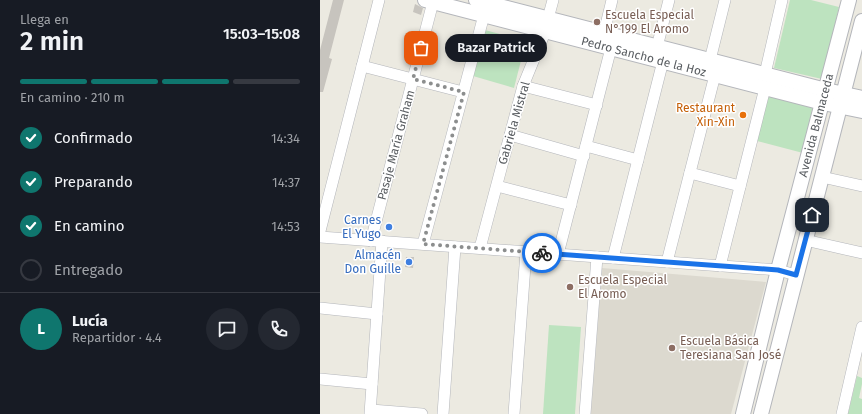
<!DOCTYPE html>
<html lang="es">
<meta charset="utf-8">
<style>
:root{--surface:#171b24;--page:#242831;--text:#f1f3f6;--muted:#9ea1a6;--line:#363941;--accent:#0f766e}
body{margin:0;font-family:"Fira Sans",sans-serif;background:var(--page);color:var(--text);height:100vh;display:flex;flex-direction:column;font-size:15px;white-space:nowrap}
*{box-sizing:border-box;margin:0}
p{font-size:13px;color:var(--muted)}
.icon{flex:none;width:22px;height:22px;fill:none;stroke:currentColor;stroke-width:2;stroke-linecap:round;stroke-linejoin:round}
.map{position:relative;flex:1;overflow:hidden}
.details{display:flex;flex-direction:column;background:var(--surface);width:320px}
.details>*{flex:none}
.pin{position:absolute;display:grid;place-items:center;width:34px;height:34px;color:#fff;margin:-17px;border-radius:8px;box-shadow:0 2px 6px #0006}
.courier{position:absolute;display:grid;place-items:center;width:40px;height:40px;margin:-20px;border:3px solid #1a73e8;border-radius:50%;background:#fff;color:#222;box-shadow:0 1px 5px #0007}
.bubble{position:absolute;height:28px;border-radius:14px;background:var(--surface);box-shadow:0 2px 10px #0003;font-size:13px;font-weight:600;line-height:28px;text-align:center}
.summary em{font-style:normal;font-weight:600}
.summary div{display:flex;flex-direction:column-reverse}
.summary{display:flex;align-items:center;justify-content:space-between;height:68px;padding:0 20px}
h1{font-size:26px;font-weight:600;line-height:30px}
.bar{display:grid;grid-template-columns:repeat(4,1fr);gap:6px 4px;align-content:center;height:48px;padding:0 20px}
.bar i{height:5px;border-radius:3px;background:var(--line)}
.bar .on{background:var(--accent)}
.bar p{grid-column:span 4}
.line{display:flex;align-items:center;gap:10px;padding:0 20px;border-top:1px solid var(--line)}
.line div{flex:1}
.round{display:grid;place-items:center;flex:none;width:42px;height:42px;border-radius:21px;background:var(--page)}
ol{padding:0 20px;list-style:none}
li{display:flex;align-items:center;gap:12px;height:44px}
li p{margin-inline-start:auto}
li .icon{padding:4px;border-radius:50%;background:var(--accent);color:#fff;stroke-width:4}
li:last-child{color:var(--muted)}
li i{width:22px;height:22px;border:2px solid var(--line);border-radius:50%}
main{display:flex;flex:1;min-height:0}
.map>svg:first-child{display:block}
</style>
<main>
<section class="details">
<div class="summary"><div><h1>2 min</h1><p>Llega en</p></div><em>15:03–15:08</em></div>
<div class="bar"><i class="on"></i><i class="on"></i><i class="on"></i><i></i><p>En camino · 210 m</p></div>
<ol>
<li><svg class="icon" aria-label="check" viewBox="0 0 24 24"><path d="M5 12l5 5 9-10"/></svg>Confirmado<p>14:34</p></li>
<li><svg class="icon" aria-label="check" viewBox="0 0 24 24"><path d="M5 12l5 5 9-10"/></svg>Preparando<p>14:37</p></li>
<li><svg class="icon" aria-label="check" viewBox="0 0 24 24"><path d="M5 12l5 5 9-10"/></svg>En camino<p>14:53</p></li>
<li><i></i>Entregado</li>
</ol>
<div class="line" style="height:72px"><b class="round" style="background:var(--accent);color:#fff">L</b><div><b>Lucía</b><p>Repartidor · 4.4</p></div><a class="round"><svg class="icon" aria-label="chat" viewBox="0 0 24 24"><path d="M4 5h16v11H9l-5 4z"/></svg></a><a class="round"><svg class="icon" aria-label="phone" viewBox="0 0 24 24"><path d="M5 4h4l2 5-3 2q2 4 5 5l2-3 5 2v4C11 20 4 13 5 4z"/></svg></a></div>
</section>
<div class="map">
<svg width="542" height="414" viewBox="0 0 542 414">
<rect width="100%" height="100%" fill="#eceae1"/>
<path fill="#dcd9cf" d="M282 268 446 282 411 414H271Z"/>
<g fill="#bde3bf">
<path d="M470 0H491L519 7 502 79 454 68Z"/>
<path d="M165 30 206 41 194 88 153 76Z"/>
<path d="M449 94 493 105 483 153 437 141Z"/>
<path d="M229 325 261 327 255 414H223Z"/>
<path d="M537 376 542 378V384L539 398 542 399V414H528Z"/>
</g>
<g fill="#c7c4be">
<path d="M13 0H24L9 58 12 59 3 92H0V50Z"/>
<path d="M95 4 103 8 101 15 93 12Z"/>
<path d="M86 257H94L93 268 85 267Z"/>
</g>
<g fill="none" stroke-linecap="round" stroke-linejoin="round">
<g stroke="#b4b6bb" stroke-width="12">
<g id="minor">
<path d="M284 33 292 0"/>
<path d="M337 47 349 0"/>
<path d="M390 60 405 0"/>
<path d="M42 66 143 92"/>
<path d="M445 74 462 0"/>
<path d="M203 86 277 105"/>
<path d="M190 135 264 156"/>
<path d="M266 146 318 160"/>
<path d="M370 173 420 186"/>
<path d="M502 177 542 186"/>
<path d="M177 186 251 205"/>
<path d="M0 231 59 0"/>
<path d="M0 237 458 270 476 275"/>
<path d="M485 240 542 253"/>
<path d="M51 241 113 2"/>
<path d="M103 244 164 15"/>
<path d="M160 248 203 86 223 37 233 0"/>
<path d="M238 254 291 48"/>
<path d="M293 258 343 61"/>
<path d="M347 262 395 75"/>
<path d="M400 266 445 88"/>
<path d="M0 308 57 314"/>
<path d="M0 379 52 384"/>
<path d="M51 410 102 414"/>
<path d="M50 414 62 241"/>
<path d="M123 414 135 247"/>
<path d="M194 414 206 252"/>
<path d="M265 414 277 257"/>
<path d="M522 414 542 327"/>
</g>
</g>
<g stroke="#b4b6bb" stroke-width="16">
<g id="tertiary">
<path id="s1" d="M105 0 503 103 542 111"/>
<path d="M156 0 506 90 542 98"/>
<path id="s2" d="M423 414 458 270 529 0"/>
<path d="M441 414 542 21"/>
</g>
</g>
<use href="#minor" stroke="#fff" stroke-width="11"/>
<use href="#tertiary" stroke="#fff" stroke-width="14"/>
</g>
<g fill="none" stroke-linecap="round" stroke-linejoin="round">
<path stroke="#8c8e8e" stroke-width="4" stroke-dasharray="0 7.2" d="M101 48 93 79 144 92 103 244 222 253"/>
<path stroke="#1a73e8" stroke-width="5" d="M222 253 458 270 476 275 492 215"/>
</g>
<g fill="#8d6e63" stroke="#fff" stroke-width="1.5">
<circle cx="277" cy="22" r="4"/>
<circle cx="250" cy="287" r="4"/>
<circle cx="352" cy="348" r="4"/>
</g>
<circle fill="#e8710a" stroke="#fff" stroke-width="1.5" cx="423" cy="115" r="4"/>
<g fill="#3f7fe0" stroke="#fff" stroke-width="1.5">
<circle cx="69" cy="227" r="4"/>
<circle cx="89" cy="262" r="4"/>
</g>
<g text-anchor="middle" dominant-baseline="central" stroke-width="3" stroke-linejoin="round" paint-order="stroke">
<g font-size="12" fill="#785e54" stroke="#fff" text-anchor="start">
<text x="285" y="15">Escuela Especial<tspan x="285" dy="14">N°199 El Aromo</tspan></text>
<text x="258" y="280">Escuela Especial<tspan x="258" dy="14">El Aromo</tspan></text>
<text x="360" y="341">Escuela Básica<tspan x="360" dy="14">Teresiana San José</tspan></text>
</g>
<g font-size="12" fill="#595d61" stroke="#fff">
<text stroke="none"><textPath href="#s1" startOffset="226">Pedro Sancho de la Hoz</textPath></text>
<text transform="translate(194 123) rotate(-74)">Gabriela Mistral</text>
<text stroke="none"><textPath href="#s2" startOffset="298">Avenida Balmaceda</textPath></text>
<text transform="translate(76 145) rotate(-75)">Pasaje María Graham</text>
</g>
<g font-size="12" fill="#c56008" stroke="#fff" text-anchor="end">
<text x="415" y="108">Restaurant<tspan x="415" dy="14">Xin-Xin</tspan></text>
</g>
<g font-size="12" fill="#366cbe" stroke="#fff" text-anchor="end">
<text x="61" y="220">Carnes<tspan x="61" dy="14">El Yugo</tspan></text>
<text x="81" y="255">Almacén<tspan x="81" dy="14">Don Guille</tspan></text>
</g>
</g>
</svg>
<div class="pin" style="left:101px;top:48px;background:#ea580c"><svg class="icon" aria-label="bag" viewBox="0 0 24 24"><path d="M5 8h14l-1 12H6zM9 8a3 3 0 0 1 6 0"/></svg></div>
<div class="pin" style="left:492px;top:215px;background:#1f2937"><svg class="icon" aria-label="home" viewBox="0 0 24 24"><path d="M3 11l9-7 9 7M6 9v11h12V9"/></svg></div>
<div class="courier" style="left:222px;top:253px"><svg class="icon" aria-label="bike" viewBox="0 0 24 24"><circle cx="6" cy="16" r="4"/><circle cx="18" cy="16" r="4"/><path d="M6 16l4-8h5l3 8M10 8l3 8H6M13 5h3"/></svg></div>
<div class="bubble" style="left:125px;top:34px;width:102px">Bazar Patrick</div>
</div>
</main>
